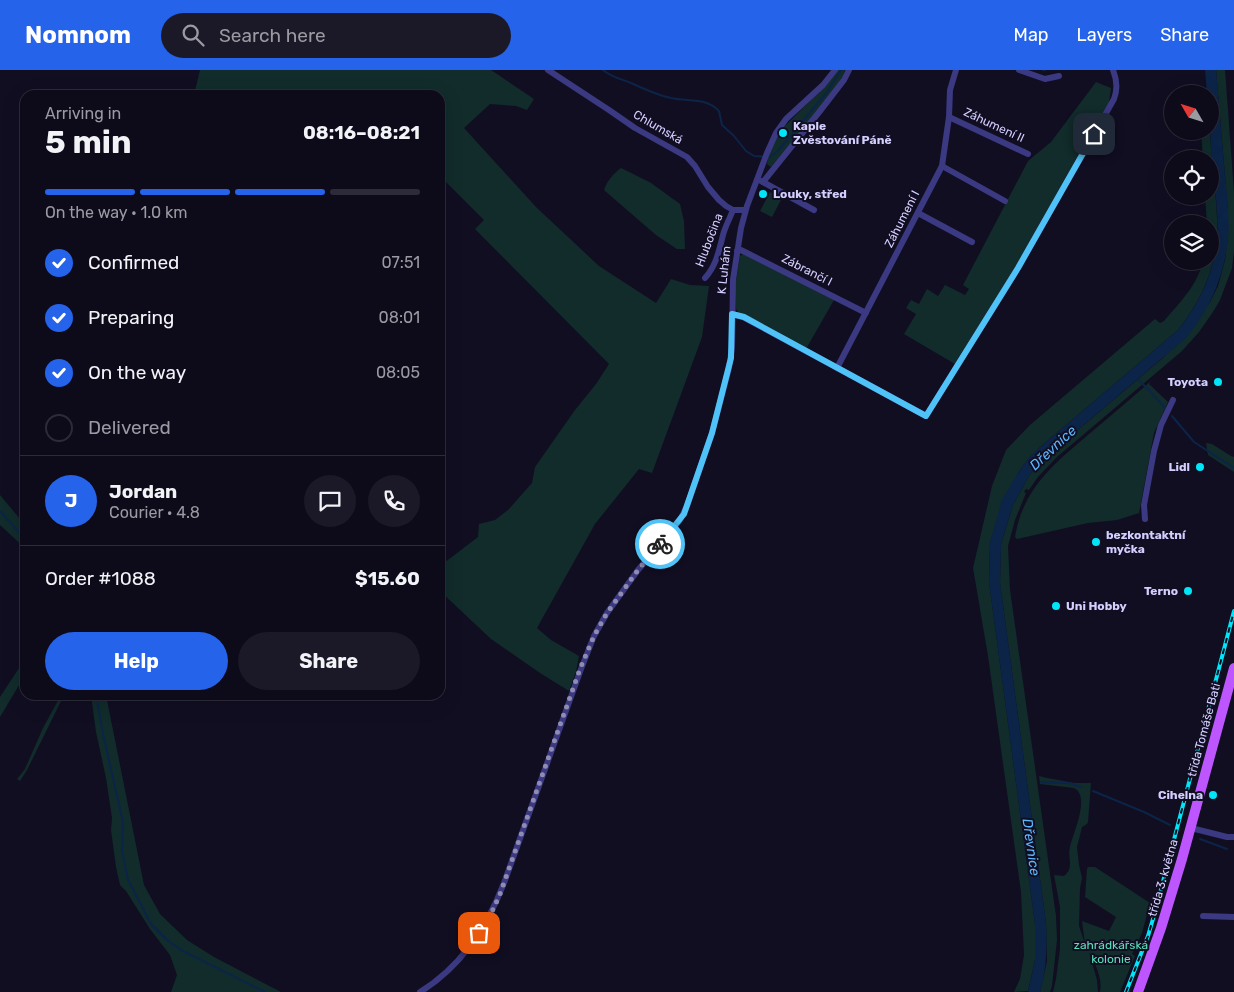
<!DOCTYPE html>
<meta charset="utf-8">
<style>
:root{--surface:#0d0a1a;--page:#1b1827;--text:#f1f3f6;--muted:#9a9aa2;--line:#2d2b39;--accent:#2563eb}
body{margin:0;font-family:Rubik,sans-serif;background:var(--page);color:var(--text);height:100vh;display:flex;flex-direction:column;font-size:19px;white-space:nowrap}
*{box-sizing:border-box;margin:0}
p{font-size:16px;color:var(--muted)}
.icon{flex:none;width:28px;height:28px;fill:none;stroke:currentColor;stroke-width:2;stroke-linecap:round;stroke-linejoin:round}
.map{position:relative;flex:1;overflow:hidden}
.panel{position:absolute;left:20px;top:20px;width:425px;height:610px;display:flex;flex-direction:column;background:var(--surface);border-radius:15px;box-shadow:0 5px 20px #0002,0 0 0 1px var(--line)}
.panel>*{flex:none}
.needle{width:32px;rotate:309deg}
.controls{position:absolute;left:1164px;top:15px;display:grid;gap:10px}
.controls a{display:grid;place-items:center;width:55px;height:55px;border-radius:50%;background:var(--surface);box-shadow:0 5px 20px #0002,0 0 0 1px var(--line);font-size:25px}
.pin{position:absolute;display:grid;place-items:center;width:42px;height:42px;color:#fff;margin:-21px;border-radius:10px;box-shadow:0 2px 8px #0006}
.courier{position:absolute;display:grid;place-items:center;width:50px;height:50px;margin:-25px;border:4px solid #4fc3f7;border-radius:50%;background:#fff;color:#222;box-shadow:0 1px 6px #0007}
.overview em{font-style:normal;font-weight:700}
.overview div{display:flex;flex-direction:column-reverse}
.overview{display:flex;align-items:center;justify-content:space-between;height:85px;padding:0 25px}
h1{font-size:32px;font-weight:700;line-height:38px}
.bar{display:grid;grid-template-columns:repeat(4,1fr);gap:8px 5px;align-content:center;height:60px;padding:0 25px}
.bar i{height:6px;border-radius:4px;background:var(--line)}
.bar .active{background:var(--accent)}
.bar p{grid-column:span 4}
.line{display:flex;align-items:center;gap:12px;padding:0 25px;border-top:1px solid var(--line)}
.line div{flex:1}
.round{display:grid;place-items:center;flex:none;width:52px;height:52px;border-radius:26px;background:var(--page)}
ol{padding:0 25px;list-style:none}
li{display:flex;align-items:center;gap:15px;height:55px}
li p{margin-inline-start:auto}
li .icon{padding:5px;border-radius:50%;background:var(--accent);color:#fff;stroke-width:4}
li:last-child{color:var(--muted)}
li i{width:28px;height:28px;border:2px solid var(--line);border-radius:50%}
.button{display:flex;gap:10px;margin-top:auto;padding:10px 25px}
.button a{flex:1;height:58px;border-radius:30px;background:var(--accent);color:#fff;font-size:20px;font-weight:700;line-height:58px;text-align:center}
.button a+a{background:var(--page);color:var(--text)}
header{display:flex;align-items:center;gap:30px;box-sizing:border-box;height:70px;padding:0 25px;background:var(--accent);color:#fff}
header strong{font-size:24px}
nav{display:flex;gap:28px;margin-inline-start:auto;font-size:18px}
.search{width:350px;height:45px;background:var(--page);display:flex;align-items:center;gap:12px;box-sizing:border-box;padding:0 18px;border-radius:28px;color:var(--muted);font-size:19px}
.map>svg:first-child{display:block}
</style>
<header>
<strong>Nomnom</strong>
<div class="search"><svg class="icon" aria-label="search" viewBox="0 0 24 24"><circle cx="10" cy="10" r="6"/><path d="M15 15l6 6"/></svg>Search here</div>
<nav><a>Map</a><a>Layers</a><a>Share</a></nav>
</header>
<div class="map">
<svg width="1234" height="922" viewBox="0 0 1234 922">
<rect width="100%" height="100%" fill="#110e22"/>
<g fill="#112c2b">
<path d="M200 0H491L534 29 527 40 516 36 490 34 464 58 536 137 599 196 656 233 671 209 690 215 709 216 702 267 652 403 639 399 595 454 537 558 551 570 579 586 576 602 569 621 540 603 491 569 440 521V496L478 467 479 454 495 450 508 440 532 413 535 397 575 340 596 314 609 294 475 159 484 150 440 106V25H272L266 22H262L261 25H194Z"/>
<path d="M838 0H845L841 11 771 97 767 94 769 83 780 61 818 23Z"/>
<path d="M1216 0H1225L1234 122V181L1232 198 1220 230 1213 242 1199 262 1182 281 1057 387 1038 407 1029 420 1026 419 1024 422 1026 423 1015 450 1008 476 1010 520 1056 846 1057 870 1052 916 1050 922H1040L1047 891 1046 853 1000 513 1001 474 1013 435 1027 409 1036 396 1047 386 1164 287 1210 232 1218 216 1225 190 1228 166V142Z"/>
<path d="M1096 12 1111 18 1109 32 1023 186 955 294 904 264 916 244 906 238 911 230 919 234 927 219 938 226 945 215 965 225 969 219 963 215 1028 91 1051 72Z"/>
<path d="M1201 61H1210C1211 81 1213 100 1215 119 1216 134 1218 150 1217 165 1215 200 1200 233 1178 260L1039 378 1028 389 1018 403 990 472 989 512 1035 854V890L1028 921 1014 922 1020 909 1024 885 1021 822 988 586 973 498 992 416 1006 380 1030 355 1155 249 1160 253 1164 251C1180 232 1197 216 1203 191H1210V154H1207L1205 126H1210V89H1203Z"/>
<path d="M621 98 651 113 680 134 684 151 685 179H677L656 165 604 120C607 111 613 104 621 98Z"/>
<path d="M770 122 782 128 772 147 760 141Z"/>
<path d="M743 184 834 230 806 279 739 243 736 239 735 217 740 186Z"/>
<path d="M1151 311 1149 314 1168 332 1154 363 1139 443 1117 450 1088 453 1017 469 1015 467C1023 418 1054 394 1089 364 1110 346 1131 329 1151 311Z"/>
<path d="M1206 373 1212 374 1231 386 1234 387V402L1208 385Z"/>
<path d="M0 425 25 455V478L0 455Z"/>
<path d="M25 589V605L0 647V627Z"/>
<path d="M61 625H64L27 700 20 711 17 709 25 699 43 658Z"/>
<path d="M91 625H106L144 815 160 844 187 870 214 887 281 922H171L177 905 170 885 150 859 126 821 120 815 116 797 111 760 112 748 106 708 96 662Z"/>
<path d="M1039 706 1047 708 1075 713H1091L1088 752 1087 754 1082 757 1077 777 1079 795 1082 808 1080 818 1079 856 1085 874 1082 851 1109 861 1116 847 1085 827 1087 799 1088 797H1095L1150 833 1142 863 1132 884 1135 886 1120 922H1100C1103 909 1095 893 1089 882L1097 910 1098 922H1053L1056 909 1060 879V837L1054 805 1064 806C1075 798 1067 787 1070 777 1073 763 1091 726 1074 718L1040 714Z"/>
</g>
<path fill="#0c2447" d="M1205 0H1216C1219 32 1221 63 1224 95 1226 119 1230 144 1228 167 1225 205 1210 239 1186 268L1047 386 1036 396 1027 409 1013 435 1001 474 1000 513 1046 853C1047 879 1047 896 1040 922H1028L1035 890V854L989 512 990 472 1002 430 1018 403 1028 389 1039 378 1178 260C1200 233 1215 201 1217 166 1219 142 1214 117 1212 93 1210 69 1210 47 1210 24H1207Z"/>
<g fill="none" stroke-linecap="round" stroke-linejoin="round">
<g stroke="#0c2447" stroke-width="2">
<path d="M603 0C611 7 621 9 631 13 644 19 657 25 671 28 688 32 706 27 719 41L722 55 734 66 746 81 754 86 770 87 778 81 827 22 841 0"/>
<path d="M1043 0H1045"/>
<path d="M1137 309 1147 318 1165 338"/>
<path d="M1172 346 1194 372 1234 398"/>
<path d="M0 441 25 469"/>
<path d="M96 625 103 664 123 752 122 781 128 810 151 854 167 870 181 880 265 922"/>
<path d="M1041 712 1069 713 1081 717"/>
<path d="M1093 721 1144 742 1170 755"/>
<path d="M1200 769 1227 779"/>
</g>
<g stroke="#3a3981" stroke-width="6">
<path d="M548 0 609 40 635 58 687 87 695 96 708 117 719 130 726 136 733 140H745"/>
<path d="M1019 0 1045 9 1059 6"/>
<path d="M949 47 1028 84"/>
<path d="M942 96 1005 131"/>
<path d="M761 111 814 140"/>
<path d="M763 112 820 41 844 10 849 0"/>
<path d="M918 143 972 172"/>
<path d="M737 181 741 180 866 243"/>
<path d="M705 208C716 196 719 181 723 165 725 157 730 148 733 140"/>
<path d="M732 244 743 247 926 346 1018 198 1114 29C1118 19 1117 10 1113 0"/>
<path d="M837 298 942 96 949 47 950 20 956 0"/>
<path d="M1145 449 1144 435 1154 381 1161 355 1173 330"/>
<path d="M1191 758 1227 767H1234"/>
<path d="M1203 846 1234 847"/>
<path d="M420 922C461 897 487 857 504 813L581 599 594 566 607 543 638 500 680 450 687 436 712 363 729 298 732 277 733 210 741 158 747 136 767 83 776 63 786 49 823 15 835 0"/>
</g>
<path stroke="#bd56ff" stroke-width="10" d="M1138 922 1161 858 1182 789 1234 598"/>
<g stroke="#01e5f9" stroke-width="4">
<path id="rail" d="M1126 922 1148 866 1155 842 1234 541"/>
</g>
<use href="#rail" stroke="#110e22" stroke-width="2" stroke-dasharray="5.5" stroke-linecap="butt"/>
</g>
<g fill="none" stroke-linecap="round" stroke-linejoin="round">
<path stroke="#908bb2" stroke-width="5" stroke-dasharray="0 9" d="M479 863 490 846 500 824 580 599 594 566 607 543 638 500 660 474"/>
<path stroke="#4fc3f7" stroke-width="6" d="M660 474 684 444 712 363 731 288 732 244 744 247 926 346 1018 198 1094 64"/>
</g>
<g fill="#01e5f9" stroke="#110e22" stroke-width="2">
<circle cx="783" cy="63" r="5"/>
<circle cx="763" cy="124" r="5"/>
<circle cx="1218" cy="312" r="5"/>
<circle cx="1200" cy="397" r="5"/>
<circle cx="1096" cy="472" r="5"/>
<circle cx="1188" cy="521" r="5"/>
<circle cx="1056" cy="536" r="5"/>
<circle cx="1213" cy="725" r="5"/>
</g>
<g text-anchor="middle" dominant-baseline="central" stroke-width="4" stroke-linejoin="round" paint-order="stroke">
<g font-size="12" fill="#d4cfff" stroke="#110e22">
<text transform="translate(994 55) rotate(25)">Záhumení II</text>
<text transform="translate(658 57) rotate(30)">Chlumská</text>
<text transform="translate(902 149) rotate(-63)">Záhumení I</text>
<text transform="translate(709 170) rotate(-69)">Hlubočina</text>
<text transform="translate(724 200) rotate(-84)">K Luhám</text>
<text transform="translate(807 200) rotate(27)">Zábrančí I</text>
<text transform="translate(1204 660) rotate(-75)">třída Tomáše Bati</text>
<text transform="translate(1163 808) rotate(-74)">třída 3. května</text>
</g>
<g font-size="12" font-weight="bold" fill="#d4cfff" stroke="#110e22" text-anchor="start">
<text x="793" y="56">Kaple<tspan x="793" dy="14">Zvěstování Páně</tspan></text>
<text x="773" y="124">Louky, střed</text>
<text x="1208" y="312" text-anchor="end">Toyota</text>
<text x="1190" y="397" text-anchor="end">Lidl</text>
<text x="1106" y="465">bezkontaktní<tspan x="1106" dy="14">myčka</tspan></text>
<text x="1178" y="521" text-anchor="end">Terno</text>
<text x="1066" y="536">Uni Hobby</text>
<text x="1203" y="725" text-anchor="end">Cihelna</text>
</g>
<g font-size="12" fill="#5bdfbb" stroke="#110e22">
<text x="1111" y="875">zahrádkářská<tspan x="1111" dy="14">kolonie</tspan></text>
</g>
<g font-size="14" font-style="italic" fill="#5db7ff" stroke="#110e22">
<text transform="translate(1053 378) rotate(-43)">Dřevnice</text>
<text transform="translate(1031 777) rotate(82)">Dřevnice</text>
</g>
</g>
</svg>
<div class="controls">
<a><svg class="needle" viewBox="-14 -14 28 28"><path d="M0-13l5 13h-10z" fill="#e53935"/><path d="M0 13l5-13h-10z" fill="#9a9aa2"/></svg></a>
<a><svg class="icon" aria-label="locate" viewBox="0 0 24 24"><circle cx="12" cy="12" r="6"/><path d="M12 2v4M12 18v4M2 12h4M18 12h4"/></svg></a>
<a><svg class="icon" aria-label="layers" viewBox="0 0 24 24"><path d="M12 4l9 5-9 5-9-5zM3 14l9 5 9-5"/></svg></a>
</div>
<div class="pin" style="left:479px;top:863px;background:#ea580c"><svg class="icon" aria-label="bag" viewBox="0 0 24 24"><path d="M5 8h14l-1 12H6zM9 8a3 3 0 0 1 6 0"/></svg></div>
<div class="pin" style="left:1094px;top:64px;background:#1f2937"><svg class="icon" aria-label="home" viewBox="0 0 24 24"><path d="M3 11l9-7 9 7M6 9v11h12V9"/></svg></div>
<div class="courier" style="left:660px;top:474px"><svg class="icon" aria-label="bike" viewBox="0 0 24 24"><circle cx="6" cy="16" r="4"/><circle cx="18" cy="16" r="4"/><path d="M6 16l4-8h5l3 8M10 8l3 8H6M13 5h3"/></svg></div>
<section class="panel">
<div class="overview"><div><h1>5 min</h1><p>Arriving in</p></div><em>08:16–08:21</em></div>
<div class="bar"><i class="active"></i><i class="active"></i><i class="active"></i><i></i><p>On the way · 1.0 km</p></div>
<ol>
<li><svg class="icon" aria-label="check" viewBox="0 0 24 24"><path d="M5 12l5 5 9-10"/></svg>Confirmed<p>07:51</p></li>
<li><svg class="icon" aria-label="check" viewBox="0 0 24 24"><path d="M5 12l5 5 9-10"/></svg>Preparing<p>08:01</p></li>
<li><svg class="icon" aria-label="check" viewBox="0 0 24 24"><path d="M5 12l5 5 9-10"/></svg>On the way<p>08:05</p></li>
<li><i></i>Delivered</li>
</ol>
<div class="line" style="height:90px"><b class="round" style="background:var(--accent);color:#fff">J</b><div><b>Jordan</b><p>Courier · 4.8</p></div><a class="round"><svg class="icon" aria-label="chat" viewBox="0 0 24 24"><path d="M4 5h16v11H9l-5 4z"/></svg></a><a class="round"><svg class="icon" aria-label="phone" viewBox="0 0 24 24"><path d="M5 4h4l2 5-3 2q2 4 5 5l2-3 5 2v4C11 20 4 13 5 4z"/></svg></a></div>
<div class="line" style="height:65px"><div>Order #1088</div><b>$15.60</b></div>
<div class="button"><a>Help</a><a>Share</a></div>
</section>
</div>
